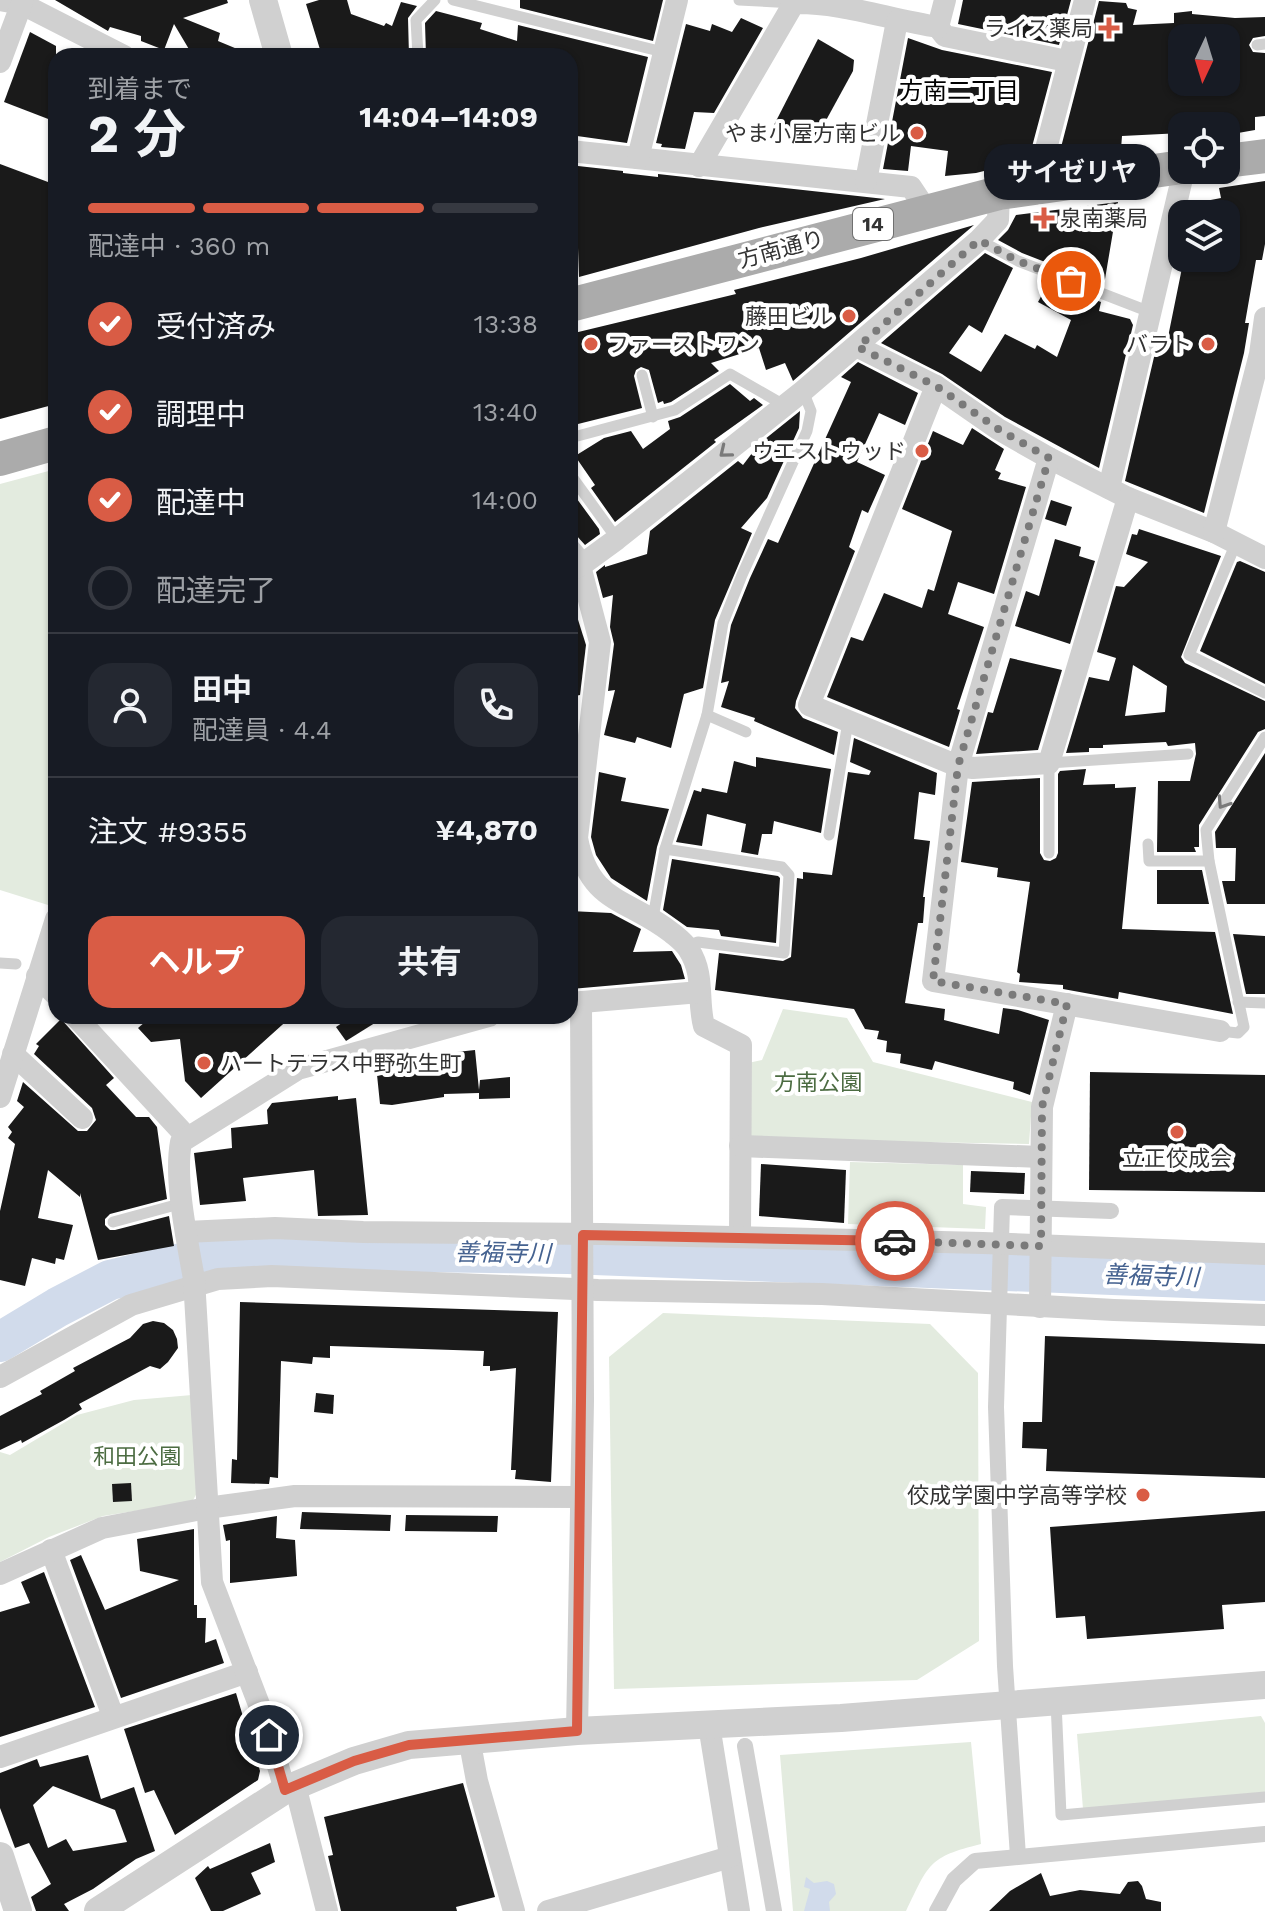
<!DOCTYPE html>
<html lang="ja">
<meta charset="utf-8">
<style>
:root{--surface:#171b24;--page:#242831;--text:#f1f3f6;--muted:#9ea1a6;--line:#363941;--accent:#d95c45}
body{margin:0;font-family:"Work Sans","Noto Sans JP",sans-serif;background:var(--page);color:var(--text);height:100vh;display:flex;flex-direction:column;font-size:30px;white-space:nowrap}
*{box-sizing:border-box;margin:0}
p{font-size:26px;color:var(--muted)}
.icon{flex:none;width:44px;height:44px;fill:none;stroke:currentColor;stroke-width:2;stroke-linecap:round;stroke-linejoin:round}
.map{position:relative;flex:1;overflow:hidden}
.sheet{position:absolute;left:48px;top:48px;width:530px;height:976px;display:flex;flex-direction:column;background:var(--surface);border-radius:24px;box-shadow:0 2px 6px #0004}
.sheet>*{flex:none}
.needle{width:52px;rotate:184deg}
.fabs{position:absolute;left:1168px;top:24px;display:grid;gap:16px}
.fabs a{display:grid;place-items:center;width:72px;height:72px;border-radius:16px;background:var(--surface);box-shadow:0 2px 6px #0004;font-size:40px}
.pin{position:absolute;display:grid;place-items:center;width:68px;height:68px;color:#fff;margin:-34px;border:4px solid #fff;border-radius:50%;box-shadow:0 2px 8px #0007}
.courier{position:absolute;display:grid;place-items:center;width:80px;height:80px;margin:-40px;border:6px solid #d95c45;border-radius:50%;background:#fff;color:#222;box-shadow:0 2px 10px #0007}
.bubble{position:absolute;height:56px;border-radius:24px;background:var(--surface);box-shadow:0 2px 6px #0004;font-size:26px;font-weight:700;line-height:56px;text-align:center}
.summary em{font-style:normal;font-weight:700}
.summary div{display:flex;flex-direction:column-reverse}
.summary{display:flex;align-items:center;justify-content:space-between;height:136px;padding:0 40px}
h1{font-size:52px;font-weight:700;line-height:60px}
.bar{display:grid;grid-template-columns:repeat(4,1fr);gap:12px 8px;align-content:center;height:96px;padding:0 40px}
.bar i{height:10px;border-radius:6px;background:var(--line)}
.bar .current{background:var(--accent)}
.bar p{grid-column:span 4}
.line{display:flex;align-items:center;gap:20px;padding:0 40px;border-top:2px solid var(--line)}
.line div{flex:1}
.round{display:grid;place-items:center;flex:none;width:84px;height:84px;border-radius:24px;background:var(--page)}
ol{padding:0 40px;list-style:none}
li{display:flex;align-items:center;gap:24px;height:88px}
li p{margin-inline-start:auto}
li .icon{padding:8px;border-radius:50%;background:var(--accent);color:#fff;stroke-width:4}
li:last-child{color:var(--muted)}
li i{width:44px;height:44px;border:4px solid var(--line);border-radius:50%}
.action{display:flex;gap:16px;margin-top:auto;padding:16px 40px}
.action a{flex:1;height:92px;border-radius:24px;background:var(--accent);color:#fff;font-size:32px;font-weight:700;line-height:92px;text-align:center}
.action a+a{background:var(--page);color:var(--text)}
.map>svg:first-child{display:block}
</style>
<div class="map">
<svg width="1265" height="1911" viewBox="0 0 1265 1911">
<rect width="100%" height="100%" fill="#fff"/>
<g fill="#e3ebdf">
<path d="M56 469V880L48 905 0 890V484Z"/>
<path d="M783 1009 847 1018 873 1062 1032 1102 1029 1144 748 1139V1063L762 1060Z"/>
<path d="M850 1162 963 1165V1204L986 1207 985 1229 848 1224Z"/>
<path d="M663 1313 930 1324 978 1373 979 1641 917 1680 614 1689 609 1357Z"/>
<path d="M192 1395 197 1493 192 1502 103 1516 49 1537 0 1562V1452L10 1455 77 1415 134 1400Z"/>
<path d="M1261 1716 1265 1723V1792L1083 1809 1077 1734Z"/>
<path d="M971 1742 981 1844C928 1857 929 1864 906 1911H793L780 1755Z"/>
</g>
<path fill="#d1dbeb" d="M806 1877 814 1883 827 1881 834 1884 836 1894 829 1902 830 1911H804L810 1889 804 1887Z"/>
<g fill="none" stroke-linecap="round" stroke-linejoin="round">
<path stroke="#d1dbeb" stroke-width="40" d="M0 1342 58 1307 110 1280 211 1256 267 1250 568 1254 1265 1281"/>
</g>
<g fill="#1a1a1a" fill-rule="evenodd">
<path d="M55 0H227L228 3 183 18 220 33 218 41 254 56H193L174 24 164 50 141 41V36L110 27 108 31Z"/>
<path d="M319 0H347L351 14 384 26 386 23 392 26 401 2 417 6 408 18 409 56H322L306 4Z"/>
<path d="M520 0H663L653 41 520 8Z"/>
<path d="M963 0H1071L1059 45 958 24Z"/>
<path d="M1099 1 1126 3 1128 8 1137 10 1133 25 1174 23V13L1192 11V14L1235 18 1265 17V36L1253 38 1249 45 1253 52 1265 53V116L1255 117V130L1238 133 1226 132V126H1182V133L1122 136 1121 149 1059 155ZM1192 36 1226 37V82H1182V38Z"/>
<path d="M436 11 482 23 480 29 517 41 518 25 648 57 627 143 570 135V56H426L425 23Z"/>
<path d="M741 18 763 28 714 113 694 112 685 149 661 147 662 144 656 143 686 24 710 31 712 24 732 32Z"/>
<path d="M30 32 56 46V122L4 102Z"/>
<path d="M908 38 942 50 1052 72 1029 158 996 162V168L976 173 945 176 948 151 911 146 908 171 883 169Z"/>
<path d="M818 39 854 60 853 71 812 146 774 125Z"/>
<path d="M0 164 56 185V404L0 419Z"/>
<path d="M578 166 623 171V173L658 177V174L885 199 759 228 579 277 578 248H570V196Z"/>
<path d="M1265 181V244L1262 260H1256L1245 323H1249L1244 353 1204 513 1125 481 1158 340 1167 342 1184 258H1226V214H1188L1190 204 1221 198 1219 188Z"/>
<path d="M1118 202 1104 285 1022 253 998 240 1008 230 1016 215Z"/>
<path d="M974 225 793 381 785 363 766 370 759 348 711 363 719 371 671 402 664 404 663 401 658 403 649 370 641 367 636 370 634 376 642 408 570 426V334L736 294 734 290 861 258Z"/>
<path d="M985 253 1013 268 982 333 969 325 949 353 981 372 1005 334 1035 349 1037 345 1057 357 1071 320 1038 302 1049 282 1101 302 1099 311 1130 319 1133 325 1099 468 1005 417 942 374 881 343Z"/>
<path d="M858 362 918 393 905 425 879 413 857 462 885 475 868 513 862 510 849 547 855 551 796 701 795 708 803 718 838 732 834 755 754 721 755 718 721 707 729 681 721 683 731 625 750 578 768 539 778 543 851 382 841 377Z"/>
<path d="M730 384 750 401 754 398 763 405 714 440 716 442 615 522 591 488 595 485 575 456 604 438 631 431 643 449 670 429 668 421 680 417Z"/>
<path d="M800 411 799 428 767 498 741 528 752 533 715 620 703 688 684 694 671 748 637 737 635 743 604 735 615 690 608 691 614 644 610 627 613 595 603 598 596 572 605 565V567L647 554 650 531 738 461 743 465 759 444Z"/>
<path d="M972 428 1004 449 995 470 1001 473 998 479 1026 487 994 594 958 582 948 614 984 627 957 709 960 710 949 747 827 697 851 637 863 641 884 593 922 608 928 589 934 591 952 531 902 509 933 431 963 445Z"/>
<path d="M577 499 599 529 600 534 585 545 576 535 570 533V504Z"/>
<path d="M1051 500 1072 507 1066 526 1045 519Z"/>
<path d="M1139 529 1221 556 1181 657 1185 663 1265 701V729L1258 732 1199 825V847H1194L1196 852H1157V849L1158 781H1190L1196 754 1195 743 1168 746 1166 742 1103 745V748H1089V752L1066 753 1089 677 1109 681 1116 658 1097 652 1116 586 1124 587 1148 562 1126 554 1132 534 1137 535ZM1133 665 1167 686 1165 712 1125 716Z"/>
<path d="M1055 539 1081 547 1079 556 1095 561 1070 644 1015 626 1026 591 1039 596Z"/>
<path d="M1240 561 1265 572V684L1200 651 1237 562Z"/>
<path d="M574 607 586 645 580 695 570 697V608Z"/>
<path d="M1010 658 1062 670 1038 750 976 754 988 712 993 713Z"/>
<path d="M854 738 937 773 935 795 919 792 914 839 930 841 923 897H925L923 923H918L905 1003 945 1009 944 1020 999 1034 1003 1008 1018 1010 1049 1020 1030 1095 1013 1089 1014 1082 935 1061 932 1070 900 1063 901 1054 886 1052 887 1041 877 1039 879 1031 865 1029 854 1009 715 990 719 953 783 961 791 957 797 878 803 879V872L832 875 848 772 869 775 871 771 850 762Z"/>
<path d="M1265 753V904H1227L1222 881H1235L1236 848H1216L1215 832Z"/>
<path d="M756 757 831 769 821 833 774 821 772 834H762L758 855 741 852 746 824 707 814 702 846 676 842 694 790 701 792 702 788 727 793 734 761 756 767Z"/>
<path d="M1086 769 1083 785 1115 784V788L1136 787 1122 929 1215 932 1233 1014 1119 992 1118 999 1063 989V985L1019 982 1020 974 1017 972 1030 882 997 877 998 868 961 862 972 782 1040 778V853L1044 860 1050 861 1056 858 1058 853V774L1060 771Z"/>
<path d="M599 772 626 778 621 801 669 809 657 847 647 901 611 878 596 855 591 837Z"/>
<path d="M672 859 778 876 780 878 776 943 721 936 719 930 687 927 663 910Z"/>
<path d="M1157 870H1202L1209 904H1157Z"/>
<path d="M570 911 611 913 641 929 633 952 672 951 681 965 685 979 571 989Z"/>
<path d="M1233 934 1265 936V994H1246Z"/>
<path d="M152 1016H292L201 1098 185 1081 180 1039 151 1042 138 1028Z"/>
<path d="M352 1016H386L346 1041 336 1027Z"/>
<path d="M61 1019 114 1078 106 1085 136 1117H149L157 1127 167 1199 110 1214 105 1219V1225L110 1230H115L169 1216 174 1246 98 1260 80 1193V1197L48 1170 38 1218 73 1225 64 1260 56 1258 55 1264 32 1258 25 1286 0 1280V1211L15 1144 8 1138 12 1132 8 1127 24 1107 17 1101 23 1082 78 1131H87L96 1120 92 1108 34 1054 39 1046 36 1044Z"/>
<path d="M475 1050 479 1090 480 1080 510 1077V1098L479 1099V1093L444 1094V1097L392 1105 380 1104 376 1065 392 1066V1059Z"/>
<path d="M1090 1072 1265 1075V1192L1089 1190Z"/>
<path d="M338 1096V1100L356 1098 368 1215 318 1216 314 1170 243 1178 246 1201 200 1205 194 1153 232 1148 231 1128 268 1124 267 1110 272 1103Z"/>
<path d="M761 1164 846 1170 844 1223 759 1216Z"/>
<path d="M971 1171 1025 1173 1024 1194 970 1192Z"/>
<path d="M240 1302 558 1312 551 1482 515 1479 516 1470H511L516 1368 490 1371V1366H483L484 1351 330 1346V1358L313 1357 312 1364 281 1361 278 1478 270 1477 269 1484 231 1483 232 1459 237 1460Z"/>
<path d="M153 1321 164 1323 173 1330 177 1339 178 1348 168 1362 160 1369 150 1366 79 1404 82 1409 64 1420 22 1443 21 1440 0 1450V1416L42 1394 40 1391 75 1371 73 1368 130 1338 143 1324Z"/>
<path d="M1045 1336 1265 1344V1478L1046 1471 1047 1449 1022 1448 1023 1422H1042Z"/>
<path d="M316 1393 334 1395 333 1414 314 1412Z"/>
<path d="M131 1483 132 1501 113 1502 112 1484Z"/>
<path d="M1265 1511V1602L1222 1605 1224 1629 1087 1639 1085 1616 1056 1618 1050 1527Z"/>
<path d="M302 1512 391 1515 390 1531 300 1529Z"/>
<path d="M406 1515 498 1516 497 1532 405 1531Z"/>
<path d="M277 1516 276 1538 295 1540 297 1576 230 1583V1540L226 1541 223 1525Z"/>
<path d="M194 1529V1605H197V1618H206L205 1643 216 1639 224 1663 121 1698 70 1560 81 1555 105 1610 179 1580 140 1571 137 1539Z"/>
<path d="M44 1572 95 1707 0 1737V1612L30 1603 21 1582Z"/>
<path d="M236 1693 247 1730 251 1728 258 1748 254 1749 260 1771 258 1780 175 1835 154 1790 145 1793 124 1729Z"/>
<path d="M88 1755 101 1799 134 1787 155 1851 136 1859 93 1889 64 1904 69 1911H36L31 1897 51 1884 29 1843 15 1848 0 1808V1773L37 1759 40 1767ZM53 1786 115 1810 127 1842 73 1851 66 1839 48 1848 33 1805Z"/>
<path d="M463 1783 495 1897 456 1907 457 1911H341L328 1856 333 1855 324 1817Z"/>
<path d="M270 1843 275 1862 251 1873 261 1894 223 1911H211L195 1878 208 1866 210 1869Z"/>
<path d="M1041 1873 1050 1896 1080 1890 1120 1894 1128 1882 1138 1881 1142 1886 1146 1899 1161 1902V1911H989L1010 1891Z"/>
</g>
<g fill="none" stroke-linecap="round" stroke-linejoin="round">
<g stroke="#d0d0d0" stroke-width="11">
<path d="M453 0 663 52"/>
<path d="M739 0 794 3"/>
<path d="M1257 45 1265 44"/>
<path d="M418 56 416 20 435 0"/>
<path d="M979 240 1018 261 1150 312"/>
<path d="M642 375 653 417"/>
<path d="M570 438 675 410 730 374 784 405"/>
<path d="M570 474 617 539"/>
<path d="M570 541 587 561"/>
<path d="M1236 543 1189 655 1265 693"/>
<path d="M707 715 746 732"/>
<path d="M829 835 848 722"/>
<path d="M1148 844 1149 861H1209"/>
<path d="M665 849 782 867 789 875 784 953 698 942 687 946"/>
<path d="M1049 853V763L1188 754"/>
<path d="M653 918 665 849 707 715 723 623 742 575 807 431 811 411 803 391"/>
<path d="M0 963 16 964"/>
<path d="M1238 1002 1265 1003"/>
<path d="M1220 1031 1238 1033 1244 1027 1209 861 1206 830 1265 737"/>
<path d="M113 1222 183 1203"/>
<path d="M1056 1702 1061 1815 1265 1797"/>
</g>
<g stroke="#d0d0d0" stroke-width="16">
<path d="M745 1746 774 1911"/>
<path d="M1018 1856 1005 1666 996 1407 1002 1207 1111 1211"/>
<path d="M937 1911 954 1880 975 1861 1265 1834"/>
</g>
<g stroke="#d0d0d0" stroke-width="22">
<path d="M0 0 22 4 124 56"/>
<path d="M938 27 945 36 1067 61"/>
<path d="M0 62 23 0"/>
<path d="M570 151 911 187 927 211"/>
<path d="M638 158 677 0"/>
<path d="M699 166 794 3C842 2 890 20 938 27L945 0"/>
<path d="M866 181 897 21"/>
<path d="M1036 187 1085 0"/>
<path d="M858 347 936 386 998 429 1049 458 1128 498 1214 532 1265 558"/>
<path d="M936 386 809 705 958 766 973 768 1049 763 1128 498"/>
<path d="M1049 458 958 766 933 981 1220 1031"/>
<path d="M1109 488 1184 170"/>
<path d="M1214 532 1260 354 1265 318"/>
<path d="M580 566 600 642 577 838C589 904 628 898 672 933 678 938 685 943 689 950 705 975 697 1000 704 1026L741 1045 740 1237"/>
<path d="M570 571 580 566 617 539 803 391 979 240 998 220 999 193"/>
<path d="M37 976 56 995"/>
<path d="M570 1003 700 992"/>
<path d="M75 1016 186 1136"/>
<path d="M13 1054 82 1118"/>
<path d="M0 1097 56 919"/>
<path d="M740 1146 1041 1157"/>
<path d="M186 1232 275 1228 363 1232 602 1234 983 1243 1265 1254"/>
<path d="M1040 1307 1042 1107 1067 1004"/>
<path d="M0 1377 131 1305 218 1279 272 1276 598 1290 822 1294 1114 1310 1265 1315"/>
<path d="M51 1550 113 1716"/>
<path d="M0 1574 102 1528 207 1508 295 1496 580 1497"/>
<path d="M709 1725 739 1911"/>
<path d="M577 1731 583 1401 581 1003"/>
<path d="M469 1738 477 1781 514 1911"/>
<path d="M0 1757 247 1672"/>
<path d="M295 1785 327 1911"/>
<path d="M285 1790 263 1715 212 1582 194 1279C187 1239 174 1180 181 1142L298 1069 489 1016"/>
<path d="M548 1911 730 1857"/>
</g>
<g stroke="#d0d0d0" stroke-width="28">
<path d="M263 0 279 56"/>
<path d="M0 1856 18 1911"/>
<path d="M98 1911 285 1790 354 1761 409 1745 577 1731 841 1718 1265 1685"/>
</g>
<g stroke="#ababab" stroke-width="34">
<path d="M1226 161 1265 156"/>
<path d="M570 305 999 193 1182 167"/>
<path d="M0 459 56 443"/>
</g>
</g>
<defs><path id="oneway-chevron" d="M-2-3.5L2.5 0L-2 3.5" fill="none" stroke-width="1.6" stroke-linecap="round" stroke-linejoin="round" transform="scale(2)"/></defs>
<g stroke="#7a7a7a">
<use href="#oneway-chevron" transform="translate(725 452) rotate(141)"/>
<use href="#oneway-chevron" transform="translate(1223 803) rotate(123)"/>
</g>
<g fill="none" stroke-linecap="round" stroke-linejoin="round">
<path stroke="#7a7a7a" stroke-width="8" stroke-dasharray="0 14.4" d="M895 1241 1041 1246 1042 1107 1067 1004 933 981 958 766 1049 458 998 429 936 386 858 347 979 240 1018 261 1071 281"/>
<path stroke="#d95c45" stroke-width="10" d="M269 1735 285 1790 354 1761 409 1745 577 1731 583 1235 895 1241"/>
</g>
<g fill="#d95c45" stroke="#fff" stroke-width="3">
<path d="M1105 16h8v8h8v8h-8v8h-8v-8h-8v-8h8z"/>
<circle cx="917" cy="133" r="8"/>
<path d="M1040 206h8v8h8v8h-8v8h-8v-8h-8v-8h8z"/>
<circle cx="849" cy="316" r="8"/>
<circle cx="591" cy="344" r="8"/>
<circle cx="1208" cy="344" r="8"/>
<circle cx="922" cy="451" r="8"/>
<circle cx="204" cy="1063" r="8"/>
<circle cx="1177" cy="1132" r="8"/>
<circle cx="1143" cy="1495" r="8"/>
</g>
<g text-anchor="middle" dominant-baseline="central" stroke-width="8" stroke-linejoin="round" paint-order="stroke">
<rect fill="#fff" stroke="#707070" stroke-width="2" x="853" y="208" width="40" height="32" rx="6"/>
<g font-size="20" font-weight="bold" fill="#333">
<text x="873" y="224">14</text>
</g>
<g font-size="22" fill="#333" stroke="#fff" text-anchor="end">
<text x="1093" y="28">ライス薬局</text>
<text x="901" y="133">やま小屋方南ビル</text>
<text x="1060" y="218" text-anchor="start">泉南薬局</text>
<text x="833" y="316">藤田ビル</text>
<text x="607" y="344" text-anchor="start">ファーストワン</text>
<text x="1192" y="344">バラト</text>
<text x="906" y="451">ウエストウッド</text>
<text x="220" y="1063" text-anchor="start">ハートテラス中野弥生町</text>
<text x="1177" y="1158" text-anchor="middle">立正佼成会</text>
<text x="1127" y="1495">佼成学園中学高等学校</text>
</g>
<g font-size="22" fill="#333" stroke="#fff">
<text transform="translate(781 249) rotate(-15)">方南通り</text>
</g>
<g font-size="22" fill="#4c6c42" stroke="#fff">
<text x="818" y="1082">方南公園</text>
<text x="137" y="1456">和田公園</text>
</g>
<g font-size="24" fill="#000" stroke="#fff">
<text x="959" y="91">方南二丁目</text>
</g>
<g font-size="24" font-style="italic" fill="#456290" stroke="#fff">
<text transform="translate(503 1253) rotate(1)">善福寺川</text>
<text transform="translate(1151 1276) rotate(2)">善福寺川</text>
</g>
</g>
</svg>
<div class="fabs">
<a><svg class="needle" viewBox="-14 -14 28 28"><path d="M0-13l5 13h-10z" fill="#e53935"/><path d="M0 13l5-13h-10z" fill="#9ea1a6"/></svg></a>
<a><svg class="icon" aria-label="locate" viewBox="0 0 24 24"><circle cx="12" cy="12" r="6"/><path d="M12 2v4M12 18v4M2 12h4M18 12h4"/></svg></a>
<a><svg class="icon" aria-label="layers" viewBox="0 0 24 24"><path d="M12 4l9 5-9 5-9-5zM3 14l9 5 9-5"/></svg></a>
</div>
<div class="pin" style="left:1071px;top:281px;background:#ea580c"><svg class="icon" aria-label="bag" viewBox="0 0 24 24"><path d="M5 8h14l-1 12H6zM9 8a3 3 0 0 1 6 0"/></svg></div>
<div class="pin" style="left:269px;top:1735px;background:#1f2937"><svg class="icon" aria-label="home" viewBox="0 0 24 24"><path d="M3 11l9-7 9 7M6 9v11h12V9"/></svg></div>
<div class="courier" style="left:895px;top:1241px"><svg class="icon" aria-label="car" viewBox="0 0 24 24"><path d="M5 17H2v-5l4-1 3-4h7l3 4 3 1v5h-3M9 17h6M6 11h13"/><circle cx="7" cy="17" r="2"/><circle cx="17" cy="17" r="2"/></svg></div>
<div class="bubble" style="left:984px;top:144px;width:176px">サイゼリヤ</div>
<section class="sheet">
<div class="summary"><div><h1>2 分</h1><p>到着まで</p></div><em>14:04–14:09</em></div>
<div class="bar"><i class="current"></i><i class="current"></i><i class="current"></i><i></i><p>配達中 · 360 m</p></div>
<ol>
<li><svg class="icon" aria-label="check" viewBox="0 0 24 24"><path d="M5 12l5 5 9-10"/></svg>受付済み<p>13:38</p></li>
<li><svg class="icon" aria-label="check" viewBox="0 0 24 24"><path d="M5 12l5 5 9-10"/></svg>調理中<p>13:40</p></li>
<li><svg class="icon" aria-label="check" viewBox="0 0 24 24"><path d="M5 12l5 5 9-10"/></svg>配達中<p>14:00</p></li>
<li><i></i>配達完了</li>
</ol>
<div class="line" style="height:144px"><a class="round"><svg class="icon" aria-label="person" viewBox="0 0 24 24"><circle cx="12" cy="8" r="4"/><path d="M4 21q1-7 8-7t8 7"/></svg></a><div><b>田中</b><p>配達員 · 4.4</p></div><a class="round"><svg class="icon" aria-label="phone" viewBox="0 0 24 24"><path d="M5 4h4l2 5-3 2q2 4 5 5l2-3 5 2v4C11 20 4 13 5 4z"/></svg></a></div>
<div class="line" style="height:104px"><div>注文 #9355</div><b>¥4,870</b></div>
<div class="action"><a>ヘルプ</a><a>共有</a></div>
</section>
</div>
